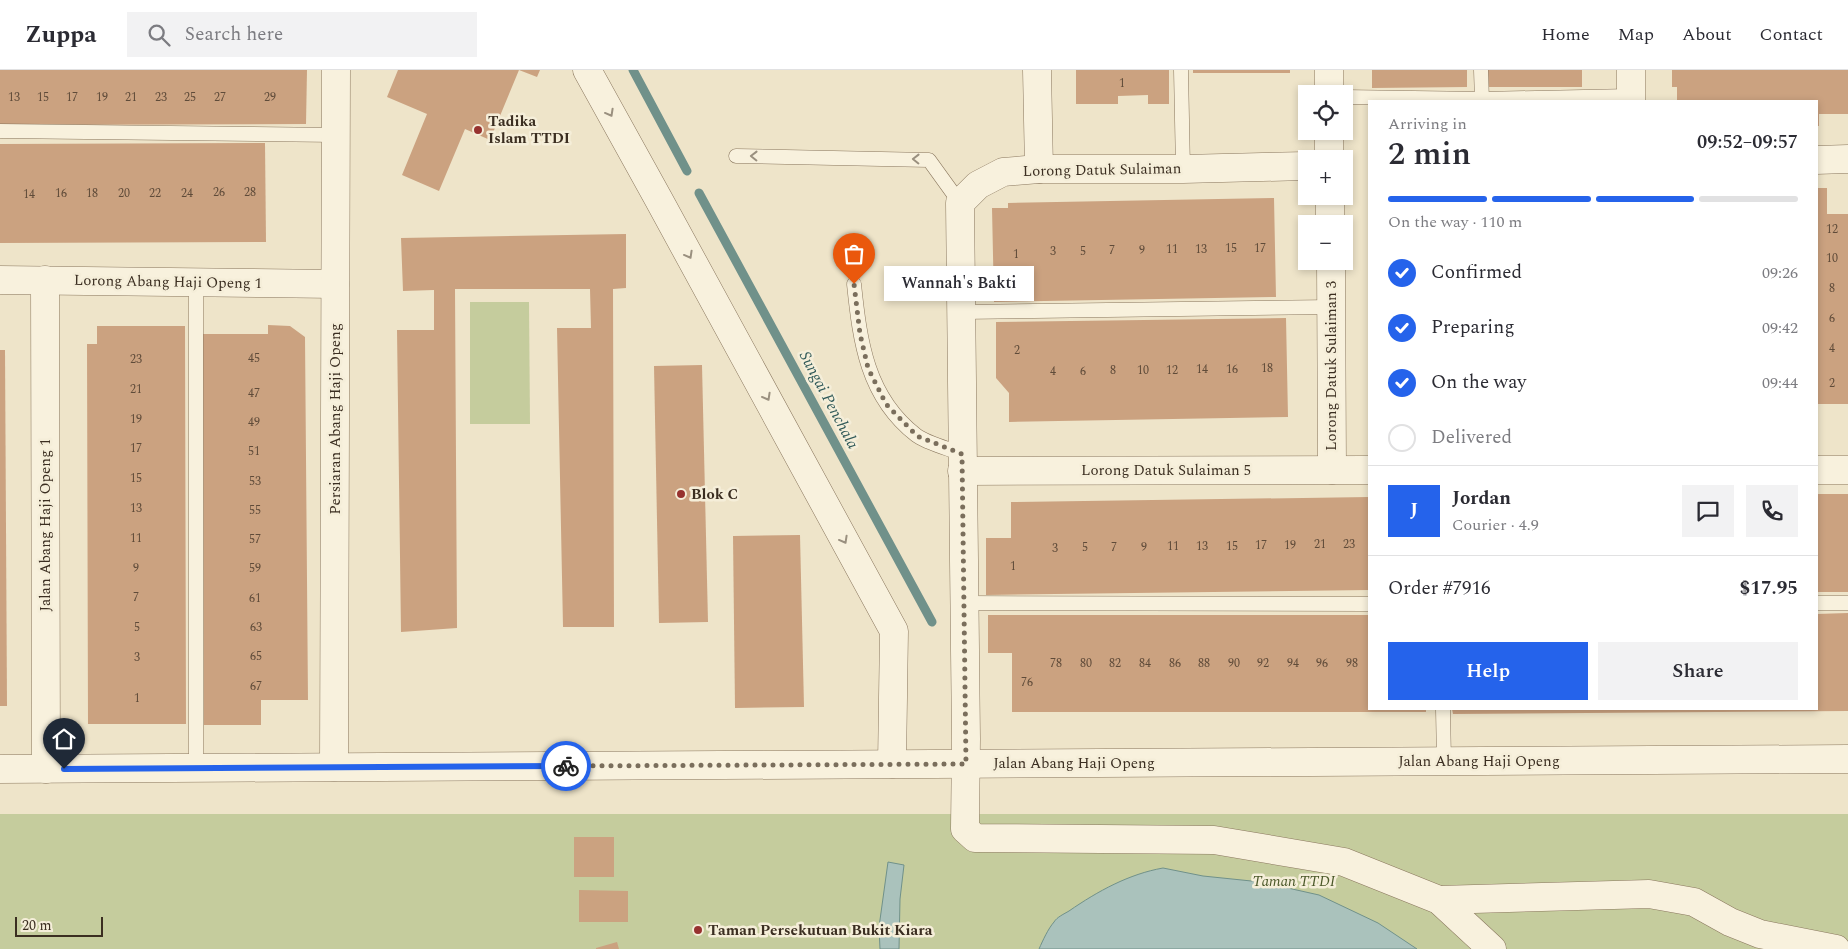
<!DOCTYPE html>
<meta charset="utf-8">
<style>
:root{--surface:#fff;--page:#f2f2f3;--text:#2b2b33;--muted:#7c7c81;--line:#e1e1e2;--accent:#2563eb}
body{margin:0;font-family:Spectral,serif;background:var(--page);color:var(--text);height:100vh;display:flex;flex-direction:column;font-size:19px;white-space:nowrap}
*{box-sizing:border-box;margin:0}
p{font-size:16px;color:var(--muted)}
.icon{flex:none;width:28px;height:28px;fill:none;stroke:currentColor;stroke-width:2;stroke-linecap:round;stroke-linejoin:round}
.map{position:relative;flex:1;overflow:hidden}
.side{position:absolute;left:1368px;top:30px;width:450px;height:610px;display:flex;flex-direction:column;background:var(--surface);border-radius:0px;box-shadow:0 2px 8px #0003}
.side>*{flex:none}
.tools{position:absolute;left:1298px;top:15px;display:grid;gap:10px}
.tools a{display:grid;place-items:center;width:55px;height:55px;border-radius:0px;background:var(--surface);box-shadow:0 2px 8px #0003;font-size:25px}
.scale{position:absolute;left:15px;bottom:12px;width:88px;box-sizing:border-box;padding-left:5px;border:2px solid #3b2e21;border-top:0;font-size:14px;line-height:18px;white-space:nowrap;color:#3b2e21;-webkit-text-stroke:4px #f5eed9;paint-order:stroke}
.pin{position:absolute;display:grid;place-items:center;width:42px;height:42px;color:#fff;margin:-51px -21px;border-radius:50% 50% 50% 0;rotate:-45deg;box-shadow:0 0 5px #0007}
.pin .icon{rotate:45deg}
.courier{position:absolute;display:grid;place-items:center;width:50px;height:50px;margin:-25px;border:4px solid #2563eb;border-radius:50%;background:#fff;color:#222;box-shadow:0 1px 6px #0007}
.bubble{position:absolute;height:35px;border-radius:0px;background:var(--surface);box-shadow:0 2px 8px #0003;font-size:16px;font-weight:600;line-height:35px;text-align:center}
.head em{font-style:normal;font-weight:600}
.head div{display:flex;flex-direction:column-reverse}
.head{display:flex;align-items:center;justify-content:space-between;height:85px;padding:0 20px}
h1{font-size:32px;font-weight:600;line-height:38px}
.bar{display:grid;grid-template-columns:repeat(4,1fr);gap:8px 5px;align-content:center;height:60px;padding:0 20px}
.bar i{height:6px;border-radius:4px;background:var(--line)}
.bar .active{background:var(--accent)}
.bar p{grid-column:span 4}
.line{display:flex;align-items:center;gap:12px;padding:0 20px;border-top:1px solid var(--line)}
.line div{flex:1}
.round{display:grid;place-items:center;flex:none;width:52px;height:52px;border-radius:0px;background:var(--page)}
ol{padding:0 20px;list-style:none}
li{display:flex;align-items:center;gap:15px;height:55px}
li p{margin-inline-start:auto}
li .icon{padding:5px;border-radius:50%;background:var(--accent);color:#fff;stroke-width:4}
li:last-child{color:var(--muted)}
li i{width:28px;height:28px;border:2px solid var(--line);border-radius:50%}
.action{display:flex;gap:10px;margin-top:auto;padding:10px 20px}
.action a{flex:1;height:58px;border-radius:0px;background:var(--accent);color:#fff;font-size:20px;font-weight:600;line-height:58px;text-align:center}
.action a+a{background:var(--page);color:var(--text)}
header{display:flex;align-items:center;gap:30px;box-sizing:border-box;height:70px;padding:0 25px;background:var(--surface);border-bottom:1px solid var(--line)}
header strong{font-size:24px}
nav{display:flex;gap:28px;margin-inline-start:auto;font-size:18px}
.search{width:350px;height:45px;background:var(--page);display:flex;align-items:center;gap:12px;box-sizing:border-box;padding:0 18px;border-radius:0px;color:var(--muted);font-size:19px}
.map>svg:first-child{display:block}
</style>
<header>
<strong>Zuppa</strong>
<div class="search"><svg class="icon" aria-label="search" viewBox="0 0 24 24"><circle cx="10" cy="10" r="6"/><path d="M15 15l6 6"/></svg>Search here</div>
<nav><a>Home</a><a>Map</a><a>About</a><a>Contact</a></nav>
</header>
<div class="map">
<svg width="1848" height="879" viewBox="0 0 1848 879">
<rect width="100%" height="100%" fill="#eee4c9"/>
<g fill="#c5cc9d">
<path d="M470 232H529L530 354H470Z"/>
<rect x="0" y="744" width="1848" height="135"/>
</g>
<g fill="#aac2bc" stroke="#70918a">
<path d="M888 792 904 795 900 829 899 879H880L879 857Z"/>
<path d="M1163 798 1203 806 1261 812 1319 825 1378 853 1417 879H1039C1043 870 1048 859 1054 852 1057 847 1064 844 1069 841 1098 821 1129 804 1163 798Z"/>
</g>
<g fill="none" stroke-linecap="round" stroke-linejoin="round">
<g stroke="#70918a" stroke-width="9">
<path d="M633 0 687 101"/>
<path d="M699 123 932 552"/>
</g>
</g>
<g fill="#cba280">
<path d="M0 0H307L306 54 0 55Z"/>
<path d="M398 0H540L537 7 519 0 490 70 465 59 439 121 402 105 427 44 387 27Z"/>
<path d="M1076 0H1169V34H1148V25L1118 26V34H1076Z"/>
<rect x="1193" y="0" width="97" height="3"/>
<path d="M1372 0H1467V17L1372 18Z"/>
<rect x="1487" y="0" width="95" height="17"/>
<path d="M1672 0H1848V44H1819V56H1816V31H1677V17H1672Z"/>
<path d="M265 73 266 172 0 173V74Z"/>
<path d="M1816 118H1827V144H1848V334H1816Z"/>
<path d="M1274 128 1276 227 994 232 992 138H1008V133Z"/>
<path d="M626 164V218L613 219 614 557H563L557 258H591L590 219H455L457 558 401 562 397 260H434V220L403 221 401 168Z"/>
<path d="M1286 248 1288 347 1009 352V323L996 308V252Z"/>
<path d="M268 255 290 256 305 267 308 630H261V655H204L203 264H268Z"/>
<path d="M97 256H185L186 654H88L87 274H97Z"/>
<path d="M0 280H5L7 636H0Z"/>
<path d="M702 295 708 552 659 553 654 296Z"/>
<rect x="1816" y="424" width="32" height="98"/>
<path d="M1369 427V520L986 525V468H1011V432Z"/>
<path d="M800 465 804 637 735 638 733 466Z"/>
<path d="M1848 543V641L1453 644 1452 639H1816V544Z"/>
<path d="M988 545H1369V639H1426V642H1012V583H988Z"/>
<rect x="574" y="767" width="40" height="40"/>
<path d="M579 820 628 821V852H579Z"/>
<path d="M617 872 619 879H596V878Z"/>
</g>
<g fill="none" stroke-linecap="round" stroke-linejoin="round">
<g stroke="#8a775e" stroke-width="15">
<g id="lane">
<path d="M1181 0 1183 99"/>
<path d="M1481 0 1482 31"/>
<path d="M1344 27 1482 29 1631 26"/>
<path d="M0 61 336 65"/>
<path d="M736 86 929 90 960 133"/>
<path d="M854 214C860 272 867 327 916 365 926 373 950 379 962 384"/>
<path d="M962 242 1332 237"/>
<path d="M964 533 1369 534"/>
<path d="M1816 533H1848"/>
<path d="M1443 639 1444 691"/>
<path d="M196 698V212"/>
</g>
</g>
<g stroke="#8a775e" stroke-width="29">
<g id="street">
<path d="M587 0 659 130 894 561 892 694"/>
<path d="M1037 0 1039 99"/>
<path d="M1329 0V24"/>
<path d="M1631 31V0"/>
<path d="M1329 61V89"/>
<path d="M1816 90 1848 89"/>
<path d="M1306 96 1183 99H1039L1003 102 978 115 960 133 966 669 965 759 975 768 1214 770 1344 792 1439 830 1492 879"/>
<path d="M1330 126V154"/>
<path d="M1331 191 1332 400"/>
<path d="M0 210 335 214"/>
<path d="M45 210 46 699"/>
<path d="M1816 400H1848"/>
<path d="M962 401 1369 400"/>
<path d="M334 697 336 0"/>
<path d="M0 699 1848 689"/>
<path d="M1439 830 1649 824 1694 832 1730 852 1760 864 1836 879"/>
</g>
</g>
<use href="#lane" stroke="#f8f1dd" stroke-width="14"/>
<use href="#street" stroke="#f8f1dd" stroke-width="28"/>
</g>
<defs><path id="oneway-chevron" d="M-2-3.5L2.5 0L-2 3.5" fill="none" stroke-width="1.6" stroke-linecap="round" stroke-linejoin="round" transform="scale(1.25)"/></defs>
<g stroke="#9a907f">
<use href="#oneway-chevron" transform="translate(610 43) rotate(61)"/>
<use href="#oneway-chevron" transform="translate(754 86) rotate(-179)"/>
<use href="#oneway-chevron" transform="translate(916 89) rotate(-179)"/>
<use href="#oneway-chevron" transform="translate(689 185) rotate(61)"/>
<use href="#oneway-chevron" transform="translate(767 327) rotate(61)"/>
<use href="#oneway-chevron" transform="translate(844 470) rotate(61)"/>
</g>
<g fill="none" stroke-linecap="round" stroke-linejoin="round">
<path stroke="#7a6e5c" stroke-width="5" stroke-dasharray="0 9" d="M566 696 966 694 962 384 917 366 886 334 868 298 860 264 854 214"/>
<path stroke="#2563eb" stroke-width="6" d="M64 699 566 696"/>
</g>
<g fill="#97322f" stroke="#f5eed9" stroke-width="2">
<circle cx="478" cy="60" r="5"/>
<circle cx="681" cy="424" r="5"/>
<circle cx="698" cy="860" r="5"/>
</g>
<g text-anchor="middle" dominant-baseline="central" stroke-width="5" stroke-linejoin="round" paint-order="stroke">
<g font-size="12" fill="#5f4b39">
<text x="1122" y="13">1</text>
<text x="14" y="27">13</text>
<text x="43" y="27">15</text>
<text x="72" y="27">17</text>
<text x="102" y="27">19</text>
<text x="131" y="27">21</text>
<text x="161" y="27">23</text>
<text x="190" y="27">25</text>
<text x="220" y="27">27</text>
<text x="270" y="27">29</text>
<text x="219" y="122">26</text>
<text x="250" y="122">28</text>
<text x="61" y="123">16</text>
<text x="92" y="123">18</text>
<text x="124" y="123">20</text>
<text x="155" y="123">22</text>
<text x="187" y="123">24</text>
<text x="29" y="124">14</text>
<text x="1832" y="159">12</text>
<text x="1231" y="178">15</text>
<text x="1260" y="178">17</text>
<text x="1172" y="179">11</text>
<text x="1201" y="179">13</text>
<text x="1112" y="180">7</text>
<text x="1142" y="180">9</text>
<text x="1053" y="181">3</text>
<text x="1083" y="181">5</text>
<text x="1016" y="184">1</text>
<text x="1832" y="188">10</text>
<text x="1832" y="218">8</text>
<text x="1832" y="248">6</text>
<text x="1832" y="278">4</text>
<text x="1017" y="280">2</text>
<text x="254" y="288">45</text>
<text x="136" y="289">23</text>
<text x="1267" y="298">18</text>
<text x="1202" y="299">14</text>
<text x="1232" y="299">16</text>
<text x="1113" y="300">8</text>
<text x="1143" y="300">10</text>
<text x="1172" y="300">12</text>
<text x="1053" y="301">4</text>
<text x="1083" y="301">6</text>
<text x="1832" y="313">2</text>
<text x="136" y="319">21</text>
<text x="254" y="323">47</text>
<text x="136" y="349">19</text>
<text x="254" y="352">49</text>
<text x="136" y="378">17</text>
<text x="254" y="381">51</text>
<text x="136" y="408">15</text>
<text x="255" y="411">53</text>
<text x="136" y="438">13</text>
<text x="255" y="440">55</text>
<text x="136" y="468">11</text>
<text x="255" y="469">57</text>
<text x="1320" y="474">21</text>
<text x="1349" y="474">23</text>
<text x="1261" y="475">17</text>
<text x="1290" y="475">19</text>
<text x="1173" y="476">11</text>
<text x="1202" y="476">13</text>
<text x="1232" y="476">15</text>
<text x="1085" y="477">5</text>
<text x="1114" y="477">7</text>
<text x="1144" y="477">9</text>
<text x="1055" y="478">3</text>
<text x="1013" y="496">1</text>
<text x="136" y="498">9</text>
<text x="255" y="498">59</text>
<text x="136" y="527">7</text>
<text x="255" y="528">61</text>
<text x="137" y="557">5</text>
<text x="256" y="557">63</text>
<text x="256" y="586">65</text>
<text x="137" y="587">3</text>
<text x="1056" y="593">78</text>
<text x="1086" y="593">80</text>
<text x="1115" y="593">82</text>
<text x="1145" y="593">84</text>
<text x="1175" y="593">86</text>
<text x="1204" y="593">88</text>
<text x="1234" y="593">90</text>
<text x="1263" y="593">92</text>
<text x="1293" y="593">94</text>
<text x="1322" y="593">96</text>
<text x="1352" y="593">98</text>
<text x="1027" y="612">76</text>
<text x="256" y="616">67</text>
<text x="137" y="628">1</text>
</g>
<g font-size="15" font-weight="bold" fill="#3b2e21" stroke="#f5eed9" text-anchor="start">
<text x="488" y="51">Tadika<tspan x="488" dy="17">Islam TTDI</tspan></text>
<text x="691" y="424">Blok C</text>
<text x="708" y="860">Taman Persekutuan Bukit Kiara</text>
</g>
<g font-size="15" fill="#3b2e21" stroke="#f5eed9">
<text transform="translate(1102 100) rotate(-1)">Lorong Datuk Sulaiman</text>
<text transform="translate(168 212) rotate(1)">Lorong Abang Haji Openg 1</text>
<text transform="translate(1331 296) rotate(-90)">Lorong Datuk Sulaiman 3</text>
<text transform="translate(335 349) rotate(-90)">Persiaran Abang Haji Openg</text>
<text x="1166" y="400">Lorong Datuk Sulaiman 5</text>
<text transform="translate(45 455) rotate(-90)">Jalan Abang Haji Openg 1</text>
<text x="1479" y="691">Jalan Abang Haji Openg</text>
<text x="1074" y="693">Jalan Abang Haji Openg</text>
</g>
<g font-size="15" font-style="italic" fill="#4a5728" stroke="#f5eed9">
<text x="1294" y="811">Taman TTDI</text>
</g>
<g font-size="16" font-style="italic" fill="#315a59" stroke="#f5eed9">
<text transform="translate(829 330) rotate(62)">Sungai Penchala</text>
</g>
</g>
</svg>
<div class="tools">
<a><svg class="icon" aria-label="locate" viewBox="0 0 24 24"><circle cx="12" cy="12" r="6"/><path d="M12 2v4M12 18v4M2 12h4M18 12h4"/></svg></a>
<a>+</a>
<a>−</a>
</div>
<div class="scale">20 m</div>
<div class="pin" style="left:854px;top:214px;background:#ea580c"><svg class="icon" aria-label="bag" viewBox="0 0 24 24"><path d="M5 8h14l-1 12H6zM9 8a3 3 0 0 1 6 0"/></svg></div>
<div class="pin" style="left:64px;top:699px;background:#1f2937"><svg class="icon" aria-label="home" viewBox="0 0 24 24"><path d="M3 11l9-7 9 7M6 9v11h12V9"/></svg></div>
<div class="courier" style="left:566px;top:696px"><svg class="icon" aria-label="bike" viewBox="0 0 24 24"><circle cx="6" cy="16" r="4"/><circle cx="18" cy="16" r="4"/><path d="M6 16l4-8h5l3 8M10 8l3 8H6M13 5h3"/></svg></div>
<div class="bubble" style="left:884px;top:196px;width:150px">Wannah's Bakti</div>
<section class="side">
<div class="head"><div><h1>2 min</h1><p>Arriving in</p></div><em>09:52–09:57</em></div>
<div class="bar"><i class="active"></i><i class="active"></i><i class="active"></i><i></i><p>On the way · 110 m</p></div>
<ol>
<li><svg class="icon" aria-label="check" viewBox="0 0 24 24"><path d="M5 12l5 5 9-10"/></svg>Confirmed<p>09:26</p></li>
<li><svg class="icon" aria-label="check" viewBox="0 0 24 24"><path d="M5 12l5 5 9-10"/></svg>Preparing<p>09:42</p></li>
<li><svg class="icon" aria-label="check" viewBox="0 0 24 24"><path d="M5 12l5 5 9-10"/></svg>On the way<p>09:44</p></li>
<li><i></i>Delivered</li>
</ol>
<div class="line" style="height:90px"><b class="round" style="background:var(--accent);color:#fff">J</b><div><b>Jordan</b><p>Courier · 4.9</p></div><a class="round"><svg class="icon" aria-label="chat" viewBox="0 0 24 24"><path d="M4 5h16v11H9l-5 4z"/></svg></a><a class="round"><svg class="icon" aria-label="phone" viewBox="0 0 24 24"><path d="M5 4h4l2 5-3 2q2 4 5 5l2-3 5 2v4C11 20 4 13 5 4z"/></svg></a></div>
<div class="line" style="height:65px"><div>Order #7916</div><b>$17.95</b></div>
<div class="action"><a>Help</a><a>Share</a></div>
</section>
</div>
